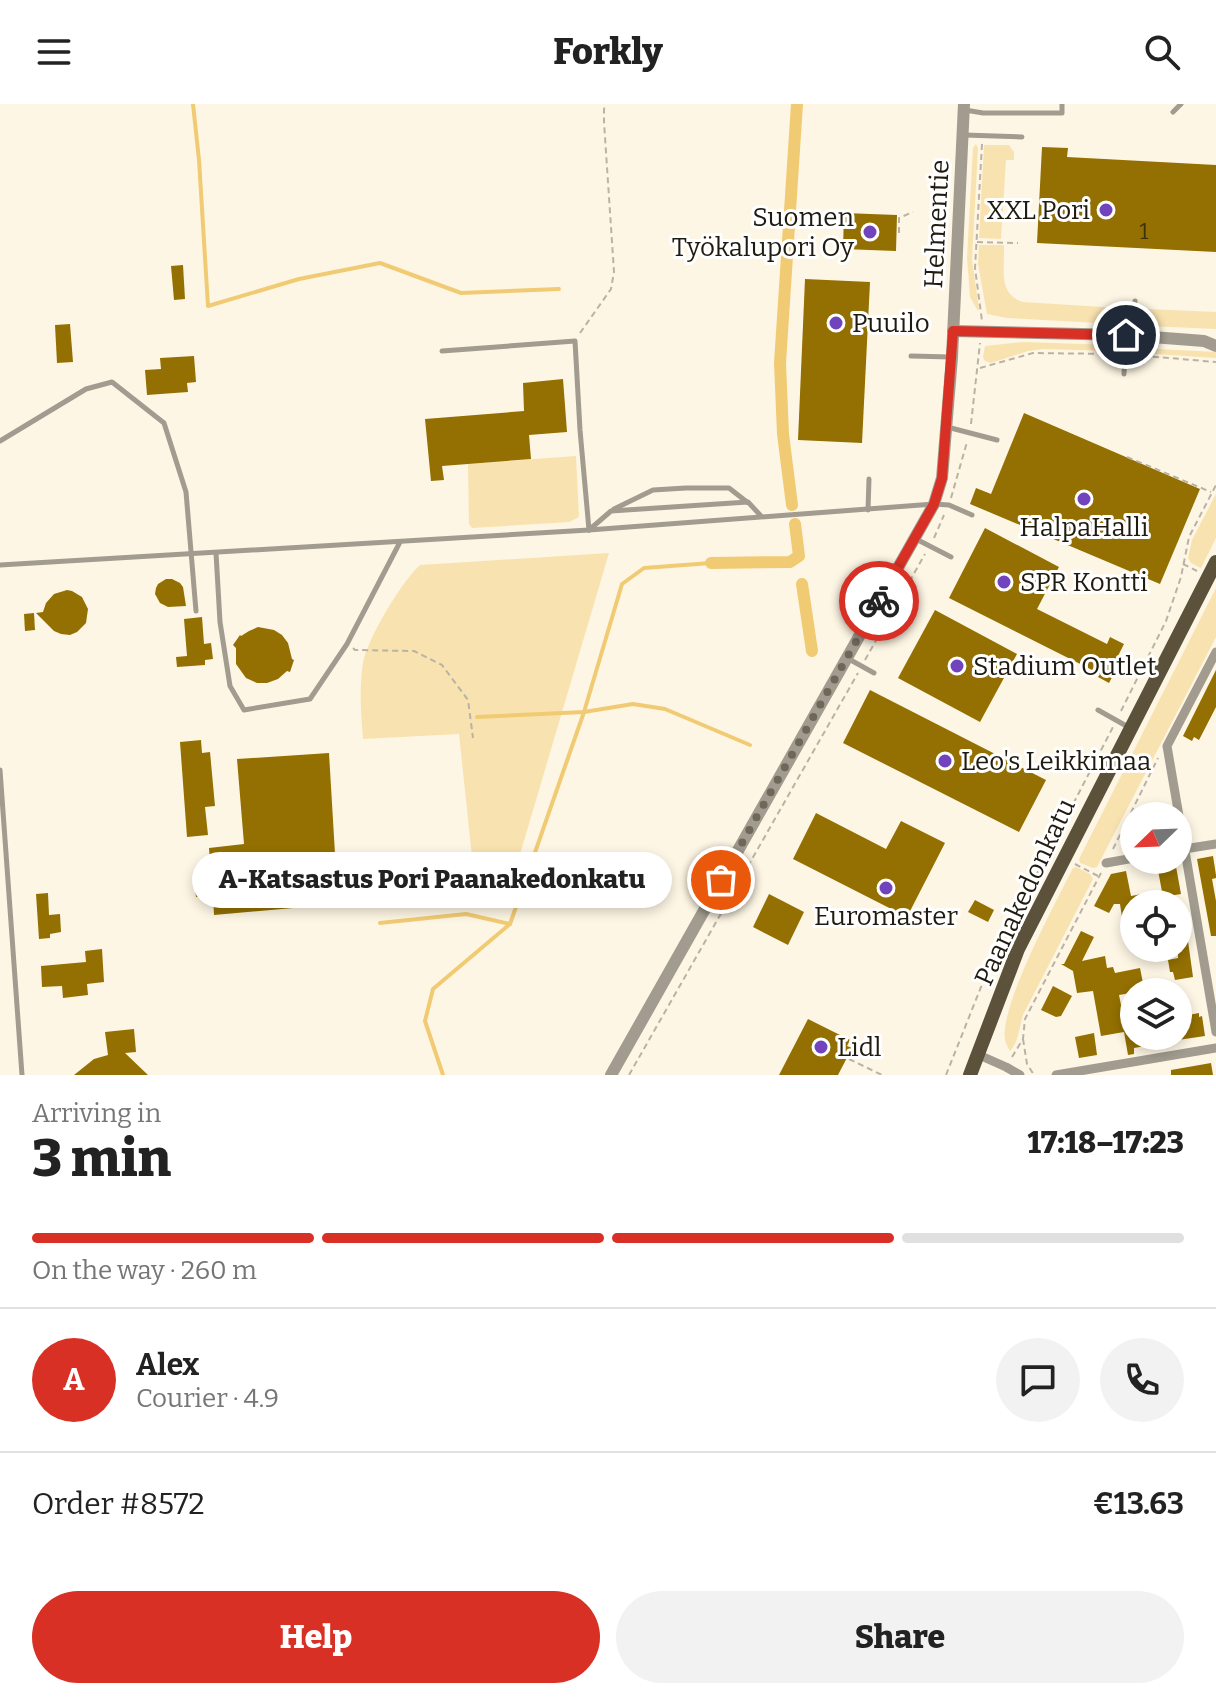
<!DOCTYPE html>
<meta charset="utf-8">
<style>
:root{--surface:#fff;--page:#f2f2f2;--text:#222;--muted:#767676;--line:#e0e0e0;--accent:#d93025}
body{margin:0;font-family:Bitter,serif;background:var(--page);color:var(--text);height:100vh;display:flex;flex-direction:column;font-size:30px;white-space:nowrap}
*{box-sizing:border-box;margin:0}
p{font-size:26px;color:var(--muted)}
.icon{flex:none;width:44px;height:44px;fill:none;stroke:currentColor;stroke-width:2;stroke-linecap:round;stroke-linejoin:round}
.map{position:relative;height:971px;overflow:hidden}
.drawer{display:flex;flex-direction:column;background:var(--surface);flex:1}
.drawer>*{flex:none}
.needle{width:52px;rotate:247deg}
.tools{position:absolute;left:1120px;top:698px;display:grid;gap:16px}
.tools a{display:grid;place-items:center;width:72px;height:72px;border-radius:50%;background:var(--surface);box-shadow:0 4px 12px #0003;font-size:40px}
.pin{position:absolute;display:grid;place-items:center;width:68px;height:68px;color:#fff;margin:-34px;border:4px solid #fff;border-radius:50%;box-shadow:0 2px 8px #0007}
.courier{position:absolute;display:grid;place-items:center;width:80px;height:80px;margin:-40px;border:6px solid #d93025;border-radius:50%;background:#fff;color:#222;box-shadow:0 2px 10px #0007}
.bubble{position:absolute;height:56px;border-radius:28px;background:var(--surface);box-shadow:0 4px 12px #0003;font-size:26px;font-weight:800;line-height:56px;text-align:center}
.summary em{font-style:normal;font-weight:800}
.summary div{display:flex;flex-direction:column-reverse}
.summary{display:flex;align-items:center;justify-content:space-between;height:136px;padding:0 32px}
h1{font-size:52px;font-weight:800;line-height:60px}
.bar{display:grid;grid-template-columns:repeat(4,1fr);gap:12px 8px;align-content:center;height:96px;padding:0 32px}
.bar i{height:10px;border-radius:6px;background:var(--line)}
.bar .current{background:var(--accent)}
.bar p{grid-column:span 4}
.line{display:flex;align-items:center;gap:20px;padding:0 32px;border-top:2px solid var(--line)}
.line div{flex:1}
.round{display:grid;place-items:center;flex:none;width:84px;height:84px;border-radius:42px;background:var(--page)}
.cta{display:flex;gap:16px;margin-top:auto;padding:16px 32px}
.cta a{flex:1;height:92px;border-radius:48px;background:var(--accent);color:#fff;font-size:32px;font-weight:800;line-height:92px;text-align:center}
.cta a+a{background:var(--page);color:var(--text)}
header{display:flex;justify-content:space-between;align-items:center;height:104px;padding:0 32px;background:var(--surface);font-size:36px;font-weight:800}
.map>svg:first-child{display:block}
</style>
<header><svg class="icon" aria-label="menu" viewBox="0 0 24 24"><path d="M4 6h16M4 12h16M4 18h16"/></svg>Forkly<svg class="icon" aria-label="search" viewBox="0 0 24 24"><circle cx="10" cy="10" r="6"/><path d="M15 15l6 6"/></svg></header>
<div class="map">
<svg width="1216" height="971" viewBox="0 0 1216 971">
<rect width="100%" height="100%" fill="#fef6e4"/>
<g fill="#f8e2af">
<path d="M976 40 978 44 972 156 979 205 978 207 970 193 967 154 973 44Z"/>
<path d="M984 41H1009L1014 48V56H1006L1001 135 979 134Z"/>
<path d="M979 141H1004C1005 163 997 190 1023 198L1119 204 1120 205V212L1116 220 1007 214 987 210 978 160Z"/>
<path d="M1147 205 1216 208V225L1148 222 1146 219Z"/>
<path d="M1023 238 1111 241 1114 247 1043 245 1028 247 991 259 985 257 983 253 985 242Z"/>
<path d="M1140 244 1216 248V254L1139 249 1138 245Z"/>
<path d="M576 352 579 413 569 418 472 424 469 420 468 360Z"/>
<path d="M1216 390V434L1201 464 1191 459 1188 454 1192 436Z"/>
<path d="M609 449 508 791 477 800 459 630 363 635C361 610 359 583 363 559 367 535 402 477 420 461Z"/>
<path d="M1216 484V533L1097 763 1093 764 1080 759 1079 755Z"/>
<path d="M1076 763 1090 770 1093 775 1023 911C1019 924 1019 937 1010 947 1008 944 1006 940 1005 936 999 903 1056 798 1073 764Z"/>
</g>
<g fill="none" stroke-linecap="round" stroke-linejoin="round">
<g stroke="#f1cb73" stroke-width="4">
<path d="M193 0 199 56 208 202 299 175 380 159 461 189 559 185"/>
<path d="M477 613 584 608 633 600 665 605 750 641"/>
<path d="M380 819 466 810 510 820"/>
<path d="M443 971 425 917 433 885 510 820 584 608 622 480 644 464 711 459"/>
</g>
<g stroke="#f1cb73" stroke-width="12">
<path d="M792 401 783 330 780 259 797 0"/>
<path d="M711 459 790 458 799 452 795 420"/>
<path d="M802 480 812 547"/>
</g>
</g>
<g fill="#937001">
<path d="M1042 43 1068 44 1067 53 1216 61V148L1037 139Z"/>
<path d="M844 109 897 111 896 147 843 145Z"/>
<path d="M183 161 185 195 174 196 171 162Z"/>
<path d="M805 175 870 178 862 339 798 336Z"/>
<path d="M70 220 73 258 57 259 55 221Z"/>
<path d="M194 252 196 278 187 279 188 288 147 291 145 266 161 265 160 254Z"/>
<path d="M563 275 567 328 529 331 531 355 442 362 444 376 431 377 425 315 524 307 523 279Z"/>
<path d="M1024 309 1200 385 1160 480 970 400 976 384 991 390Z"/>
<path d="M985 424 1059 463 1037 505 1107 540 1110 533 1124 540 1113 562 1117 564 1109 579 1098 573 1100 570 949 494Z"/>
<path d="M166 475H172L180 479 183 483 186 502 168 503 160 499 155 490 156 484 158 480Z"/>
<path d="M67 486 72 487 82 493 88 505 86 519 77 528 70 531 61 530 54 527 36 509 43 508 46 499 54 490Z"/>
<path d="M935 506 1017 550 980 618 898 574Z"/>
<path d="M34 509 35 526 25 527 24 510Z"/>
<path d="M202 513 204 540 211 539 213 555 205 556V561L177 563 176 553 187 552 184 515Z"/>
<path d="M258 523 274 526 282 531 288 539 292 555 294 556 290 568 287 567 278 575 267 579H257L246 574 236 560V544L233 541 240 531 241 532 249 527Z"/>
<path d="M1216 566V603L1199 636 1194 633 1192 637 1183 632Z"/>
<path d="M870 586 1046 676 1019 728 843 639Z"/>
<path d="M201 636 202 649 210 648 215 702 205 703 208 731 187 733 180 638Z"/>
<path d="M329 649 338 800 214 811 213 792 196 793 194 774 211 773 209 744 244 740 237 655Z"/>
<path d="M816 709 886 745 901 717 945 739 907 813 793 755Z"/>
<path d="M1213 752 1216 771V774L1212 775 1216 797V832H1211L1197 755Z"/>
<path d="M1175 757 1181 790 1163 793 1157 761Z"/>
<path d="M1126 767 1131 792 1153 788 1155 800H1134V818L1123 820 1120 800H1114L1109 809 1094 802 1111 770Z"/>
<path d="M48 789 49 811 60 810 61 828 50 830V834L39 835 36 790Z"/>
<path d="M769 790 804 808 788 841 753 823Z"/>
<path d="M975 796 994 806 988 818 968 808Z"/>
<path d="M1183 801 1193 873 1175 876 1173 868H1170L1168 856 1178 854V802Z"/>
<path d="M1081 827 1094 833 1082 857 1105 852 1107 864 1113 863 1115 869 1140 864 1143 879 1136 882 1137 888 1119 891 1126 926 1134 925V932H1174V937L1134 944V950L1128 951 1124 928 1101 932 1093 887 1077 889 1073 867 1061 860H1064Z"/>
<path d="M102 845 104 878 87 880 88 891 63 894 62 882 42 883 41 862 86 858 85 847Z"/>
<path d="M1053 882 1072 892 1061 912 1056 913 1041 906Z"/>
<path d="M1199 909V913L1202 912 1205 932 1178 936V913Z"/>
<path d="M808 915 850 936 847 942 852 944 838 971H779Z"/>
<path d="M134 925 136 948 125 949 148 971H74L94 955 108 951 105 928Z"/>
<path d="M1094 929 1097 951 1079 954 1075 933Z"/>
<path d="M1211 959 1213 971H1171V966Z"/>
</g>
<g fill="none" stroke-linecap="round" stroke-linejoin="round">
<g stroke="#bab3a4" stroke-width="2" stroke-dasharray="6 4" stroke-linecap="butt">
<path d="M982 40 975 164 982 217"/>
<path d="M899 129V114L913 108"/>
<path d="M977 138 1018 139"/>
<path d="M580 229 611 185 614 168 604 18V5L606 0"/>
<path d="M1133 251 1216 258"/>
<path d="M980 264 1033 249 1115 250"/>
<path d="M971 320 980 239"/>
<path d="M1127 353 1211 388"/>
<path d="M951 394 967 338"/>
<path d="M934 434 944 411"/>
<path d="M1183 460 1197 467"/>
<path d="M353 544 355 546 414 547 442 561 468 596 473 634"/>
<path d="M865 556 925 450"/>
<path d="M1121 607 1166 517 1181 473 1189 433 1216 381"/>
<path d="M1113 745 1158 654"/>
<path d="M1075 760 1098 772"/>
<path d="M1023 935 1027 960 1034 971"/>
<path d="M1012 953 1023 935 1025 915 1101 769"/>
<path d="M849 955 882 971"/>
<path d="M629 971 858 569"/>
<path d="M946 971 981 883 1027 789 1113 623"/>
</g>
<g stroke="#a19c8f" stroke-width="5">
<path d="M965 6 983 9H1062V0"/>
<path d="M1173 8 1181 0"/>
<path d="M964 31 1022 33"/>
<path d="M1133 230 1135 197"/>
<path d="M442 247 575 237 580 326 589 426"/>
<path d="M911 252 951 253"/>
<path d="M1124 270 1126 231"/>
<path d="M947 323 997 336"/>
<path d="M0 337 86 285 112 278 164 319 186 388 196 507"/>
<path d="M614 405 653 386 686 384H729L747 398"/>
<path d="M868 406 869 375"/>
<path d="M589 426 611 407 748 398 761 412"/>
<path d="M916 435 951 453"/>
<path d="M216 449 220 518 230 582 244 606 310 595 347 540 400 438"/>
<path d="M0 461 589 426 934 400 949 401 972 411"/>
<path d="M847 554 874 569"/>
<path d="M1098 606 1130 624"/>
<path d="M0 666 22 971"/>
</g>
<g stroke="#a19c8f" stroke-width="9">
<path d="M1216 548 1167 642 1216 928"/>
<path d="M1178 746 1216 740"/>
<path d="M1106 759 1134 754"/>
<path d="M979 951 1006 963 1020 971"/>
<path d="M1056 971 1216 944"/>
</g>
<g stroke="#a19c8f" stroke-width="12">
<path d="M953 227 1126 231 1204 237 1216 242"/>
<path d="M611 971 934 400 942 374 952 253 964 0"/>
</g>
<path stroke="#5c523c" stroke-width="14" d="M970 971 1018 845 1216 458"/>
</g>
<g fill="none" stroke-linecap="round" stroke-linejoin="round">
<path stroke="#6e685a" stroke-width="8" stroke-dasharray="0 14.4" d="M721 776 879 497"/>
<path stroke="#d93025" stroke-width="10" d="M879 497 934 400 942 374 953 227 1126 231"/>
</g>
<g fill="#7144bd" stroke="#fff" stroke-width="3">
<circle cx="1106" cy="106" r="8"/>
<circle cx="870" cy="128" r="8"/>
<circle cx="836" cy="219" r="8"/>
<circle cx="1084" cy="395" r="8"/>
<circle cx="1004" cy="478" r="8"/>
<circle cx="957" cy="562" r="8"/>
<circle cx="945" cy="657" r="8"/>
<circle cx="886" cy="784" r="8"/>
<circle cx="821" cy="943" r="8"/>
</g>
<g text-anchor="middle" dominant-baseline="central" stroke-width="6" stroke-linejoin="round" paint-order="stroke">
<g font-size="22" fill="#3d300c">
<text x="1144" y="127">1</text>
</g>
<g font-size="26" fill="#201b10" stroke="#fff" text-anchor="start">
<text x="1090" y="106" text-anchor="end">XXL Pori</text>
<text x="854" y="113" text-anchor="end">Suomen<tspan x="854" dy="30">Työkalupori Oy</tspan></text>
<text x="852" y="219">Puuilo</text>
<text x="1084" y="423" text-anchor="middle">HalpaHalli</text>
<text x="1020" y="478">SPR Kontti</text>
<text x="973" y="562">Stadium Outlet</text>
<text x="961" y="657">Leo's Leikkimaa</text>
<text x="886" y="812" text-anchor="middle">Euromaster</text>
<text x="837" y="943">Lidl</text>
</g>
<g font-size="26" fill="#201b10" stroke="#fff">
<text transform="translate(937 120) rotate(-87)">Helmentie</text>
<text transform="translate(1025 788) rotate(-65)">Paanakedonkatu</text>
</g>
</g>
</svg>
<div class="tools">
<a><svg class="needle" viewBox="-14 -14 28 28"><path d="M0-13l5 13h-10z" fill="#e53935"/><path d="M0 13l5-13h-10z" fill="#767676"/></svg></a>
<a><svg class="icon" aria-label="locate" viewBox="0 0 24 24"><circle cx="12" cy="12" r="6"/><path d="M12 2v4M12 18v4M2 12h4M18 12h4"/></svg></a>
<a><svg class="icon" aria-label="layers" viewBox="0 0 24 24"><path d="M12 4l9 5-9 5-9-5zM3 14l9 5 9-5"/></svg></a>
</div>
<div class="pin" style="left:721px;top:776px;background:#ea580c"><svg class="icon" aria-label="bag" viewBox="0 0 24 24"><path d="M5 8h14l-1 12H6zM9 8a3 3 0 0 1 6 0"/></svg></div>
<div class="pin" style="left:1126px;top:231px;background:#1f2937"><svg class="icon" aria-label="home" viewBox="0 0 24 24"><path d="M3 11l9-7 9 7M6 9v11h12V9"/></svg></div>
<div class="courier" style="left:879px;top:497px"><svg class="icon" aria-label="bike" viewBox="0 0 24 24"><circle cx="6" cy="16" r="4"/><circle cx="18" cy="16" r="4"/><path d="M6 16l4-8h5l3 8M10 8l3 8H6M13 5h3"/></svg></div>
<div class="bubble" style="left:192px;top:748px;width:480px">A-Katsastus Pori Paanakedonkatu</div>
</div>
<section class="drawer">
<div class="summary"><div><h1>3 min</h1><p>Arriving in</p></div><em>17:18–17:23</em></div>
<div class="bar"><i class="current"></i><i class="current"></i><i class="current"></i><i></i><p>On the way · 260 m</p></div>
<div class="line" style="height:144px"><b class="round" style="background:var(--accent);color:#fff">A</b><div><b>Alex</b><p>Courier · 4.9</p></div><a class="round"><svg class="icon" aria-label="chat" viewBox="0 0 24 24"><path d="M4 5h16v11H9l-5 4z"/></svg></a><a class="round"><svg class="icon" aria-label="phone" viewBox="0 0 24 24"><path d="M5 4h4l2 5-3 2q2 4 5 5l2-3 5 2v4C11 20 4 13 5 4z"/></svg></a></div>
<div class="line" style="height:104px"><div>Order #8572</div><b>€13.63</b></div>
<div class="cta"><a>Help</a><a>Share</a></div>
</section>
